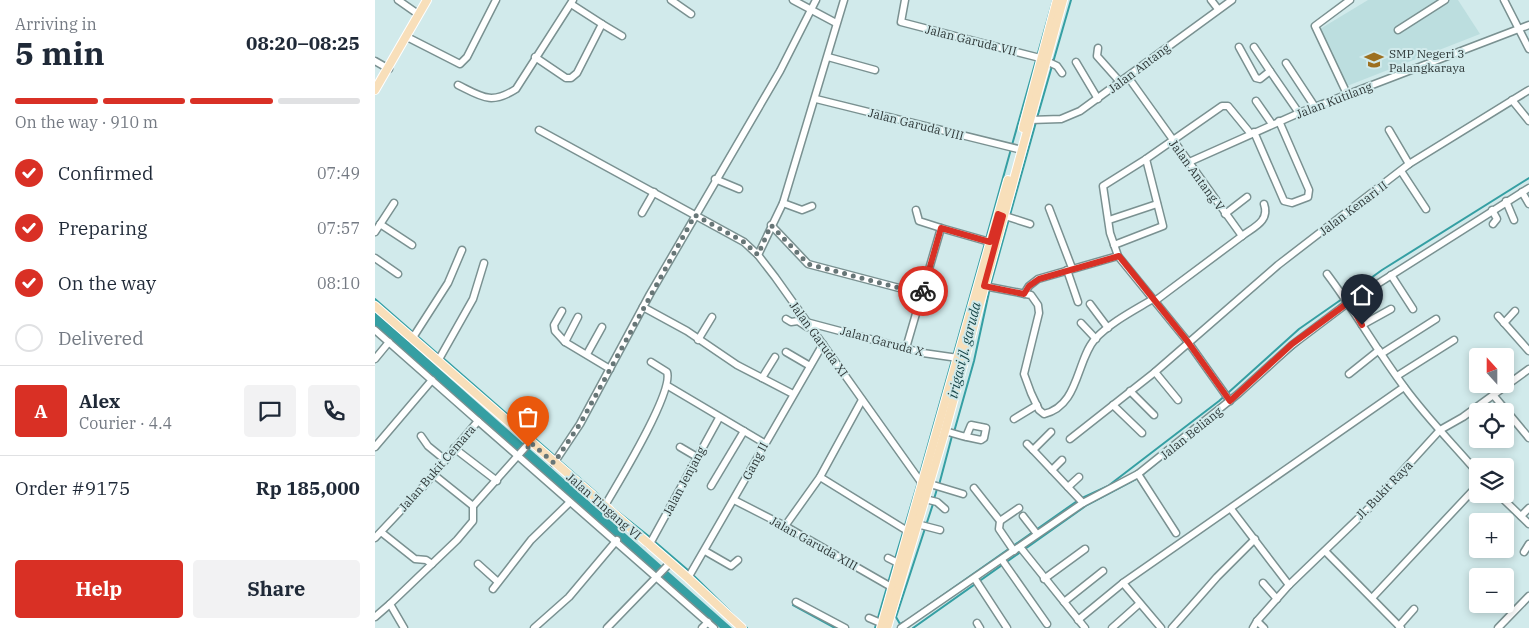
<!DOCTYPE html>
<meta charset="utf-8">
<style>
:root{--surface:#fff;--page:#f2f2f3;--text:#1f2937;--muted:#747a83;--line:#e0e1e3;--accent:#d93025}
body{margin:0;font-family:"IBM Plex Serif",serif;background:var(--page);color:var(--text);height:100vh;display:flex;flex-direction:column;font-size:19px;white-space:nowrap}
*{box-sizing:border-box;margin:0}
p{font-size:16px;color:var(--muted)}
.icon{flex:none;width:28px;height:28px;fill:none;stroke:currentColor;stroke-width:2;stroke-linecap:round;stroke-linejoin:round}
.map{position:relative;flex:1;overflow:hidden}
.side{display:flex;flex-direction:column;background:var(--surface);width:375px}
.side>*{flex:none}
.needle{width:32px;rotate:339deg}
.controls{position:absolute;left:1094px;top:348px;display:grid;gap:10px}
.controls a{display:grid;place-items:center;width:45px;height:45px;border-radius:5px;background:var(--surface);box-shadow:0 2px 8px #0003;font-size:25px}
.pin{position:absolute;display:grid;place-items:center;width:42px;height:42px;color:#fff;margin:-51px -21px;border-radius:50% 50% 50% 0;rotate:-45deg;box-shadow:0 0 5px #0007}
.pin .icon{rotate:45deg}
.courier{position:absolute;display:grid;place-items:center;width:50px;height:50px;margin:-25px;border:4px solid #d93025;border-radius:50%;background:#fff;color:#222;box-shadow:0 1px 6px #0007}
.head em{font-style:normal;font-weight:700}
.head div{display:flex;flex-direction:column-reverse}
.head{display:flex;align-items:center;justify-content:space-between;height:85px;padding:0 15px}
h1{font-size:32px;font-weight:700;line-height:38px}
.bar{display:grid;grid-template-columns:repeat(4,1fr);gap:8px 5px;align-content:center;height:60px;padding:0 15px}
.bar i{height:6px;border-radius:4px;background:var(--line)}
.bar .current{background:var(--accent)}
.bar p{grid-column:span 4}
.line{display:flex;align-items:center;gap:12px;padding:0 15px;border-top:1px solid var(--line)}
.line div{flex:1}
.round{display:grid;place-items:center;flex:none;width:52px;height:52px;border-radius:5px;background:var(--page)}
ol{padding:0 15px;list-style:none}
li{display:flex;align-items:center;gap:15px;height:55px}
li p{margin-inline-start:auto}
li .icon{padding:5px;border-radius:50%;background:var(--accent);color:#fff;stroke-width:4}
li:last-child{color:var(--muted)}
li i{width:28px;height:28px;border:2px solid var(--line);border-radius:50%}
.cta{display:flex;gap:10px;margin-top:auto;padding:10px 15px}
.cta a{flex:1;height:58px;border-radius:5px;background:var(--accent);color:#fff;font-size:20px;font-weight:700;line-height:58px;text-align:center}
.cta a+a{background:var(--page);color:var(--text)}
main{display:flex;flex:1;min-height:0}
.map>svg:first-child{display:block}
</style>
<main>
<section class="side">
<div class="head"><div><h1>5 min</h1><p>Arriving in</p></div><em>08:20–08:25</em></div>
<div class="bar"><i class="current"></i><i class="current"></i><i class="current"></i><i></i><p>On the way · 910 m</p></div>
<ol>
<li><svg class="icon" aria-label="check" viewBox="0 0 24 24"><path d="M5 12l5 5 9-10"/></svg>Confirmed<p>07:49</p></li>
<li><svg class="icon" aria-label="check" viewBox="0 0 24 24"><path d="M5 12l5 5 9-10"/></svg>Preparing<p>07:57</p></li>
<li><svg class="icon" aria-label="check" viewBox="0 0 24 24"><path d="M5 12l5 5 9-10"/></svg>On the way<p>08:10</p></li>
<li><i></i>Delivered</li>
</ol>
<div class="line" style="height:90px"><b class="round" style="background:var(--accent);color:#fff">A</b><div><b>Alex</b><p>Courier · 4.4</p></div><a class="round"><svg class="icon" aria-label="chat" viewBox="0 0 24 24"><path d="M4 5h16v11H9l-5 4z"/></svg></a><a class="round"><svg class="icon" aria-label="phone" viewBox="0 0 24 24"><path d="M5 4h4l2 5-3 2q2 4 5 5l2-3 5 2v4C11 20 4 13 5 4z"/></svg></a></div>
<div class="line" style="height:65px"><div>Order #9175</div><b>Rp 185,000</b></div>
<div class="cta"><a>Help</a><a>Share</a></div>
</section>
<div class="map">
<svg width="1154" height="628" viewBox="0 0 1154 628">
<rect width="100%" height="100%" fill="#d1eaeb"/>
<path fill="#bcdedf" d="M993 0H1083L1105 34 972 86 945 29Z"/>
<path fill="#359fa3" d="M0 312 357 628H345L0 326Z"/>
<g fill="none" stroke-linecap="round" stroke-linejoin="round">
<g stroke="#359fa3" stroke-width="2">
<path d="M662 118 696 0"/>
<path d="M637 145 678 0"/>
<path d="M611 239 636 149"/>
<path d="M971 296 1007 270 1154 178"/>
<path d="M0 299 64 355"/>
<path d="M965 312 1016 279"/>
<path d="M68 358 181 457"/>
<path d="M906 359 926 342"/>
<path d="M579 432 599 361 616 283 661 122"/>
<path d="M184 460 224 495"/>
<path d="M766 476 883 380"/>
<path d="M544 477 610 243"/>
<path d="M564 485 577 436"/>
<path d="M559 499 562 489"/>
<path d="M237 507 276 538"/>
<path d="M279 541 314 571"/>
<path d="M520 559 543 482"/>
<path d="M317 574 372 628"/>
<path d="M513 583 519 563"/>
<path d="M418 605 460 628"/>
<path d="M541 614 705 499 733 486 844 401 924 329 967 299"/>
<path d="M529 622 525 624 521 617 558 504"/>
<path d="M500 628 512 587"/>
<path d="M538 628 712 505 763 478"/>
</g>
<g stroke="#7a9191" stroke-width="9">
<g id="minor">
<path d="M23 0 43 14"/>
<path d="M296 0 316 14"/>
<path d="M418 0 461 23"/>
<path d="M530 0 526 22 665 58 682 66 687 73"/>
<path d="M836 0 843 9"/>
<path d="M1129 0 1154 49"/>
<path d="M227 24 247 36"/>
<path d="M1023 30 1070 0"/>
<path d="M32 37 85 64 92 57 121 0"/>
<path d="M864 47 881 78 885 79 895 71 924 113"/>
<path d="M879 47 895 71"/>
<path d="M723 48 722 56 746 83"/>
<path d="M160 57 191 78H196L202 73 227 24 196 4"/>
<path d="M453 57 500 70"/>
<path d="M0 61 14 69"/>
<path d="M701 62 723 99"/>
<path d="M911 63 940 107"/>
<path d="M753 77 867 236C879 227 895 221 889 204"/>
<path d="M83 85C107 97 116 105 141 89L198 0"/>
<path d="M972 94 940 26 975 0"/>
<path d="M441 99 643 149"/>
<path d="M1137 100 1154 121"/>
<path d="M881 101 897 124"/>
<path d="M655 120 686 119 705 111 857 0"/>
<path d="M164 130 369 242 383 255 400 277 548 485"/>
<path d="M1014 130 1034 164"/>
<path d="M879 132 909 201 917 203 933 197 934 190 904 121"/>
<path d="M812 163 924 113 1154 25"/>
<path d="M1026 171 1051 209"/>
<path d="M340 179 364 189"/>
<path d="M1147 192 1154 204"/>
<path d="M1131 201 1139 220"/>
<path d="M408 203 427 210 437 206"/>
<path d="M674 208 697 268"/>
<path d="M541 210 544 221 566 228"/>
<path d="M1117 210 1122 219 1118 224"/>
<path d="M267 213 279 192"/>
<path d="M624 214 655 224"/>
<path d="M850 214 872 197"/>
<path d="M734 220 782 204"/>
<path d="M5 224 37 245"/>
<path d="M396 225 433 264 547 294"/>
<path d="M0 232 19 203"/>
<path d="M739 245 788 226 771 159"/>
<path d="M383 255 408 203 469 0"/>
<path d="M743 256 735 233 728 186 771 159 847 106H853L876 134"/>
<path d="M0 258 23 274"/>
<path d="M692 270 703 302"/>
<path d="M952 274C980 311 1002 351 1030 388 1052 418 1078 444 1102 472"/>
<path d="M1016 275 1038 309"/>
<path d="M609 286 656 295 663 305 664 313 649 374 656 393 664 410 669 414C704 406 701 361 720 339 736 322 758 311 778 299"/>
<path d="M649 294 654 286 663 279 743 256 813 342 855 401"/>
<path d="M780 301 867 236"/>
<path d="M715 304 733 328"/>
<path d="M268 307 312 331 362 365 418 394"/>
<path d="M187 311 179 325 180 331 190 342 235 369"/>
<path d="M1123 316 1154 351"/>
<path d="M411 319 416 322 423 321 432 327"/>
<path d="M431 322 548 353 583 358"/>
<path d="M706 323 721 339"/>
<path d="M1129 323 1140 311"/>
<path d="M987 325 1016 309"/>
<path d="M0 330 103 421 47 488 0 538"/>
<path d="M37 339 73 283 87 250"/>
<path d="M323 340 337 317"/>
<path d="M190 342 203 317"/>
<path d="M531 348 566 228 615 242"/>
<path d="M411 352 435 366"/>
<path d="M212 354 227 327"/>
<path d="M1006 354 1061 319"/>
<path d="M0 359 14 342"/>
<path d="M63 361 98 299 109 263"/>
<path d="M780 372 803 400"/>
<path d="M974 374 1004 350"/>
<path d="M1022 376 1079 340"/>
<path d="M387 378 400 357"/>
<path d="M293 386 389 443"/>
<path d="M755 391 779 415"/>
<path d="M1119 396 1154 438"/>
<path d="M738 405 767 433"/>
<path d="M639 419 662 405"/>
<path d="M103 421 339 628"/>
<path d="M570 431C582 435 594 438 606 440L609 438 611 428 596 425 591 437"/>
<path d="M676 432 658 450 708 503"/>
<path d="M46 436 53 446 69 459"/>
<path d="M695 439 780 372 903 265 1034 164 1154 90"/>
<path d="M652 444 658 450"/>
<path d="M0 447 57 380"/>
<path d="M305 447 322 457"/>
<path d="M79 448 122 481"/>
<path d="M179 463 205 424 275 294 405 71 441 0"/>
<path d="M677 470 687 460"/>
<path d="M58 474 98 506 155 442"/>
<path d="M763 474 801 533"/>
<path d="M445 477 534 532"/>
<path d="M555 484 588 494"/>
<path d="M336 486 369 431"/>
<path d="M693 487 704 477"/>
<path d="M599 488 625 521 624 529 639 551"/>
<path d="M1123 494 1154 524"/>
<path d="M550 499 562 502 570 509"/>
<path d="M359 500 410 526 518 588"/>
<path d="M229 507C242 485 299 392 292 372L276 362"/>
<path d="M856 509 914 585"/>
<path d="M648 516 662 534"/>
<path d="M1146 516 1154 508"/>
<path d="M625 521 644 508"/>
<path d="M542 524 565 530"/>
<path d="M410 526 445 477 487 400"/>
<path d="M6 532 40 559 51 560 57 564"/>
<path d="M273 544 277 540 344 418"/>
<path d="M645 547 710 628"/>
<path d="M330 551 356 566 363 560"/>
<path d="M950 551 1026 628"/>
<path d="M1149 552 1154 544"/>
<path d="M513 558 525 564"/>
<path d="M627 560 672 624"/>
<path d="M103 564 123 582"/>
<path d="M313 578 448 344"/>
<path d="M600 579 632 628"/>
<path d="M669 579 710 549"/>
<path d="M748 583 786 628"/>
<path d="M888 583 902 599"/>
<path d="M118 589 156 540 194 503"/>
<path d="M997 598 1102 486"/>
<path d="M421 602 470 628"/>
<path d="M689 602 728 571"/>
<path d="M0 617 15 604"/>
<path d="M494 618 508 624"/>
<path d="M703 620 748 583 1029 387"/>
<path d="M882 621 889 628"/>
<path d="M602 623 605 628"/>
<path d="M1024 626 1039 609"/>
<path d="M29 628 15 604 82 540 98 521V506"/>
<path d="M159 628 194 597 242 540"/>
<path d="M232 628 295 563"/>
<path d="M327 628 333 622"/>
<path d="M526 628 708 503 763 474 863 394 917 345 974 302 1154 188"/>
<path d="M737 628 764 604"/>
<path d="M797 628 842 577 880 539"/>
<path d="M878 628 882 621 914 585 993 509 1065 430 1088 417 1154 369"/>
<path d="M1123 628 1154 596"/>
</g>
</g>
<g stroke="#fff" stroke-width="10">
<g id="major">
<path d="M0 90 52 0"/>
<path d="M648 128 682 0"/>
<path d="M0 306 313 578 367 628"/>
<path d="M506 628 633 180"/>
<path d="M512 628 570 431 688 0"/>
</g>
</g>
<use href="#minor" stroke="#fff" stroke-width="6"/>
<use href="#major" stroke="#f8dfba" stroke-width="8"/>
</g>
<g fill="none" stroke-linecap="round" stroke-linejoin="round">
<path stroke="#677677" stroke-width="5" stroke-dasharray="0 9" d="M153 447 155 442 179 463 205 424 320 215 369 242 383 255 396 225 433 264 547 294 548 291"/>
<path stroke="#d93025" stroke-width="6" d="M548 291 566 228 615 242 623 214 628 216 609 286 649 294 654 286 664 279 744 256 813 342 855 401 917 344 974 302 987 325"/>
</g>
<defs>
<g id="school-bare" transform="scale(1.5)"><path d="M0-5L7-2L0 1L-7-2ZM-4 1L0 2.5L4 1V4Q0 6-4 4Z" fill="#9d7020" stroke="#d1eaeb" stroke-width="2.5" paint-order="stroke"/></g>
</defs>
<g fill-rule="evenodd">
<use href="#school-bare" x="999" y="60"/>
</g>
<g text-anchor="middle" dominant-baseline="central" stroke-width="4" stroke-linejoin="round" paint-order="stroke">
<g font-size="12" fill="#2e3838" stroke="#d1eaeb">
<text transform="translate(596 40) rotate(14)">Jalan Garuda VII</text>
<text transform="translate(764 68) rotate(-37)">Jalan Antang</text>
<text transform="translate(959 100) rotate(-21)">Jalan Kutilang</text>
<text transform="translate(541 124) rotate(14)">Jalan Garuda VIII</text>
<text transform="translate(822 175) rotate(54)">Jalan Antang V</text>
<text transform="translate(978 208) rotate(-37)">Jalan Kenari II</text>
<text transform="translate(444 339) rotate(54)">Jalan Garuda XI</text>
<text transform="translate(507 341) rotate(15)">Jalan Garuda X</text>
<text transform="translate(816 433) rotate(-39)">Jalan Beliang</text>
<text transform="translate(380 461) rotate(-62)">Gang II</text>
<text transform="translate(62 468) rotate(-49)">Jalan Bukit Cemara</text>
<text transform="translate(309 481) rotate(-62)">Jalan Jenjang</text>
<text transform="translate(1009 490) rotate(-46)">Jl. Bukit Raya</text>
<text transform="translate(229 506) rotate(41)">Jalan Tingang VI</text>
<text transform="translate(439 543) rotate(29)">Jalan Garuda XIII</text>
</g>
<g font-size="12" fill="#2e3838" stroke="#d1eaeb" text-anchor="start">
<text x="1014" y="53">SMP Negeri 3<tspan x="1014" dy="14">Palangkaraya</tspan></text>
</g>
<g font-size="14" font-style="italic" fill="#1a484a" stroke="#d1eaeb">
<text transform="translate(589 350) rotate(-76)">irigasi jl. garuda</text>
</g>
</g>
</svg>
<div class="controls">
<a><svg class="needle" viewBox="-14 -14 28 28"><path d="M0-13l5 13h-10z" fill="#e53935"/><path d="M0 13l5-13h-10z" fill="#747a83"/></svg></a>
<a><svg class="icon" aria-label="locate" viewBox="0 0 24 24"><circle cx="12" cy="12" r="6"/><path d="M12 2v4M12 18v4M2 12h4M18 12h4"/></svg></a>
<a><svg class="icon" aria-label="layers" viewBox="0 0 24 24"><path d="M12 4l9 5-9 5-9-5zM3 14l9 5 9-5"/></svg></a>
<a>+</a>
<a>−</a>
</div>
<div class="pin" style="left:153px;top:447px;background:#ea580c"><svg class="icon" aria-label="bag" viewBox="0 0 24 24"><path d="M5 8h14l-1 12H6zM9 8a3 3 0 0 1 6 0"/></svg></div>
<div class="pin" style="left:987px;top:325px;background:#1f2937"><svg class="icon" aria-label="home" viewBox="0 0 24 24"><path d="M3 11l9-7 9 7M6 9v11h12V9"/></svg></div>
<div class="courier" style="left:548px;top:291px"><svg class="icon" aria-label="bike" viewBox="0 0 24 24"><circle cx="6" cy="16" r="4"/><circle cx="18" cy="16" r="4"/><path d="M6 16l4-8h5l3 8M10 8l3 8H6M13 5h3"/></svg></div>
</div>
</main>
